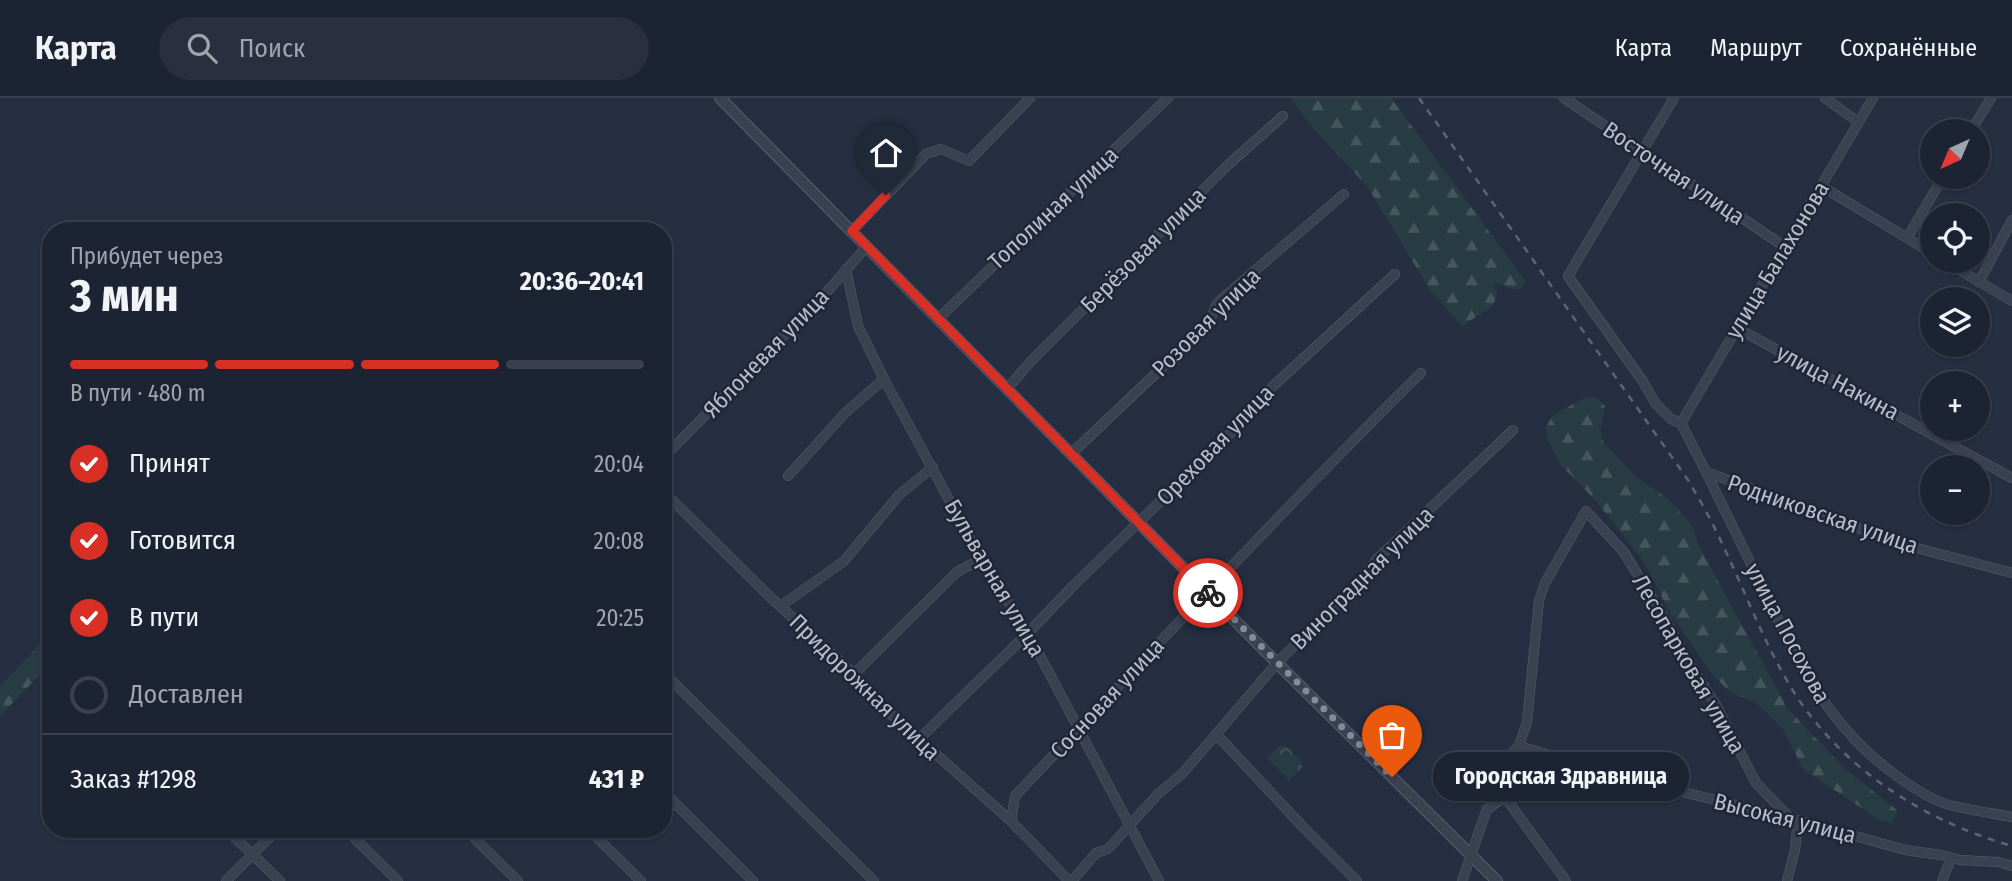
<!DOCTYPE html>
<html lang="ru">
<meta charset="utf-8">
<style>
:root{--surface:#1c2332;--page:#292f3e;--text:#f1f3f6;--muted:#a0a4ac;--line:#3a404d;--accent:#d93025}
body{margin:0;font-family:"Fira Sans Condensed",sans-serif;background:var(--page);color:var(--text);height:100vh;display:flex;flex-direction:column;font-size:26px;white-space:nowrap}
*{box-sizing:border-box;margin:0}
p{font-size:23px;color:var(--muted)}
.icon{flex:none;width:38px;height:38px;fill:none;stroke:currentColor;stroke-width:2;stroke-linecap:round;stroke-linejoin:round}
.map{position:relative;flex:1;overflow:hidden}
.side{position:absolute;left:42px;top:124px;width:630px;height:616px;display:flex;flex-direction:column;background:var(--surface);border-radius:28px;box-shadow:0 2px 5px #0004,0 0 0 2px var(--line)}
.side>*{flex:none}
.needle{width:46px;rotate:224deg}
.buttons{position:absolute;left:1920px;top:21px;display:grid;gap:14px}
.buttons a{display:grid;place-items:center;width:70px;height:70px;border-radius:50%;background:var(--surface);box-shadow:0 2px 5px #0004,0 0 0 2px var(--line);font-size:35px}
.pin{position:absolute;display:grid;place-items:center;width:60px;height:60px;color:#fff;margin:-72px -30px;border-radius:50% 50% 50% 0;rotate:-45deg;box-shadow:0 0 7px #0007}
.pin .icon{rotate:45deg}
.courier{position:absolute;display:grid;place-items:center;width:70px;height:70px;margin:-35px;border:5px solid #d93025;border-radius:50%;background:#fff;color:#222;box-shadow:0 2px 9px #0007}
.bubble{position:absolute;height:49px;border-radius:24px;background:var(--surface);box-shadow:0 2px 5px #0004,0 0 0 2px var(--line);font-size:23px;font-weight:700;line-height:49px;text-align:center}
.overview em{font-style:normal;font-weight:700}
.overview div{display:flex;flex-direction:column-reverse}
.overview{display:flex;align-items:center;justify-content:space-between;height:119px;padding:0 28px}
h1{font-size:46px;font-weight:700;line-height:52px}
.bar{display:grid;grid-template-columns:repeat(4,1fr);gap:10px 7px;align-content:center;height:84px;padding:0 28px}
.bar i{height:9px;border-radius:5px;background:var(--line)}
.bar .on{background:var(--accent)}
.bar p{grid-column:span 4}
.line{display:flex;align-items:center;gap:18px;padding:0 28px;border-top:2px solid var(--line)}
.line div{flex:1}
ol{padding:0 28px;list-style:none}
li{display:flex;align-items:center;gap:21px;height:77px}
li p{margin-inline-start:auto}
li .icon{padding:7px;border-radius:50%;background:var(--accent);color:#fff;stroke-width:4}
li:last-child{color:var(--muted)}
li i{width:38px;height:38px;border:4px solid var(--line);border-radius:50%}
header{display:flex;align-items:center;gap:42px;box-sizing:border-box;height:98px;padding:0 35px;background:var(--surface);border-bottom:2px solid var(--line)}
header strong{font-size:33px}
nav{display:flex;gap:38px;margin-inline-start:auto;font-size:24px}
.search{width:490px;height:63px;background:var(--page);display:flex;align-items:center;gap:18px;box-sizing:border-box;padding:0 24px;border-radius:38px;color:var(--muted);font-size:26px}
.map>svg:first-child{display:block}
</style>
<header>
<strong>Карта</strong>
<div class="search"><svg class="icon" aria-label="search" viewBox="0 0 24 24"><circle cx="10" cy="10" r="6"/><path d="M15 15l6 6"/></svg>Поиск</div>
<nav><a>Карта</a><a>Маршрут</a><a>Сохранённые</a></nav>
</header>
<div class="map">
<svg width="2012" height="783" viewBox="0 0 2012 783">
<defs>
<pattern id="forest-firs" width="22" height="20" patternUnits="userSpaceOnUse" patternTransform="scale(1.75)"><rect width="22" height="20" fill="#283d43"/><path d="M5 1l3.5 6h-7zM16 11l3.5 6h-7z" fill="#45575d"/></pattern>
<pattern id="park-crowns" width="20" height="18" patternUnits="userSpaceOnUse" patternTransform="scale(1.75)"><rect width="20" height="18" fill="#283d43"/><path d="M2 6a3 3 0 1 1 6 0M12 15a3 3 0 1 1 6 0" fill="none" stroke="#45575d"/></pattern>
</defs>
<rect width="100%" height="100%" fill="#262f42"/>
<g fill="url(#forest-firs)">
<path d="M1291 0H1391L1526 184 1517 192 1493 184 1497 195 1493 208 1462 228 1430 192 1367 88 1312 29Z"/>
<path d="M1596 299 1605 308 1600 332 1603 344 1637 380 1667 400 1691 426 1699 448 1787 610 1846 672 1897 712 1892 725 1878 721 1803 671 1783 631 1755 604 1731 595 1712 576 1669 513 1646 467 1597 404 1560 366 1548 343 1546 330 1552 318 1584 300Z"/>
<path d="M51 535V565L0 618V588Z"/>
</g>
<path fill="url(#park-crowns)" d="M1279 648H1286L1301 663 1302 670 1289 682 1267 660Z"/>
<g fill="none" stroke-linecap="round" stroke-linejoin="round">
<g stroke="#585f6f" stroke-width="10">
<g id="minor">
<path d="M1564 0 1785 149"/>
<path d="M1674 0 1568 178 1642 282 1656 306 1671 321 1681 325 1706 374 1905 447 2012 475"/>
<path d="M1825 0 1858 24"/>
<path d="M1971 33 1991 0"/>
<path d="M1821 88 1932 155"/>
<path d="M852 133 926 56 941 51 969 63 1030 0"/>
<path d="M1907 140 1943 79"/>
<path d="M1944 163 2012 203"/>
<path d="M846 171 858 228 884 281 981 461 1028 535 1159 783"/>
<path d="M1979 184 2012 122"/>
<path d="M938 221 1168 0"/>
<path d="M1737 230 2012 380"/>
<path d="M1007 291 1032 262 1229 66 1283 18"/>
<path d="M1681 325 1873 0"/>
<path d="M1071 356 1209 225 1217 205 1344 96"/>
<path d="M663 360 826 195 867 148"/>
<path d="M1706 374 1797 560C1823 608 1856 650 1901 681 1915 691 1932 702 1949 707 1969 712 1991 715 2012 719"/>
<path d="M788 378 846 314 884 281"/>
<path d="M663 393 768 497 854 576 884 610 1011 723 1069 783"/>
<path d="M781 508 844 463 899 397 933 369"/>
<path d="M663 574 874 783"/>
<path d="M854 576 957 474 981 461"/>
<path d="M1216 636 1303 729 1357 783"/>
<path d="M919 641 1028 535 1075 486 1237 329 1273 288 1395 176"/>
<path d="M1519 648 1629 681 1798 722 1905 752 1941 757 1960 762 1998 764 2012 768"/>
<path d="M663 693 753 783"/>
<path d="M1493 707 1509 658 1519 648 1527 624 1539 503 1545 485 1586 413 1623 453 1667 524 1688 564 1716 607 1756 685 1790 720"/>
<path d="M1011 723 1015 698C1149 556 1282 412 1421 275"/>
<path d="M227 732 280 783"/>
<path d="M346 732 398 783"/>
<path d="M466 732 518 783"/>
<path d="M589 732 641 783"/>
<path d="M226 783 277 732"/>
<path d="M1072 783 1096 755 1108 751 1159 695 1182 676 1277 565 1340 502 1355 494 1362 479 1377 461 1513 332"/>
<path d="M1462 783 1487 711 1505 699 1566 783"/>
<path d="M1787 783 1795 752 1798 722"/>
<path d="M1942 783 1951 761"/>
</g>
</g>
<g stroke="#585f6f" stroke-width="12">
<path id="tertiary" d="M720 0 1277 565 1497 783"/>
</g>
<use href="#minor" stroke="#3a4151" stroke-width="9"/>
<use href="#tertiary" stroke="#3a4151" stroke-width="10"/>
<path stroke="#5c6578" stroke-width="2.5" stroke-dasharray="7 7" stroke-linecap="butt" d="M1419 0 1688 382C1698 399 1708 416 1716 433 1743 487 1763 545 1795 596 1845 673 1925 723 2012 748"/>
</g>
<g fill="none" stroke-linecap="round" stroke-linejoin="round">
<path stroke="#848b9b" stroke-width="7" stroke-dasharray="0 12.6" d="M1208 495 1392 679"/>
<path stroke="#d93025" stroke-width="9" d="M886 97 852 133 1208 495"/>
</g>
<g text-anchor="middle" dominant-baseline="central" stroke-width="5" stroke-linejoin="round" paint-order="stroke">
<g font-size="23" fill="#b7bdcb" stroke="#1f2637">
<text transform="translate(1674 75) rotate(34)">Восточная улица</text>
<text transform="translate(1053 110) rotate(-43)">Тополиная улица</text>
<text transform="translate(1143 152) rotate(-45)">Берёзовая улица</text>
<text transform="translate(1777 162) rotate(-59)">улица Балахонова</text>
<text transform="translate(1206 224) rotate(-45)">Розовая улица</text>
<text transform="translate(766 255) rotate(-46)">Яблоневая улица</text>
<text transform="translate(1838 284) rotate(28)">улица Накина</text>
<text transform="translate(1215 347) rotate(-46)">Ореховая улица</text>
<text transform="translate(1823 416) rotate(19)">Родниковская улица</text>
<text transform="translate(995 480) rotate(60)">Бульварная улица</text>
<text transform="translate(1362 480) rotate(-45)">Виноградная улица</text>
<text transform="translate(1788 535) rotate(62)">улица Посохова</text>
<text transform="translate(1689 566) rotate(60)">Лесопарковая улица</text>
<text transform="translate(865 589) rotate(44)">Придорожная улица</text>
<text transform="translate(1107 600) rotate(-47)">Сосновая улица</text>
<text transform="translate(1785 720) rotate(14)">Высокая улица</text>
</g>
</g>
</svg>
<div class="buttons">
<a><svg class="needle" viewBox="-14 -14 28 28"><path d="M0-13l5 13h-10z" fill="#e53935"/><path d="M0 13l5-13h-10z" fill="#a0a4ac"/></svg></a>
<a><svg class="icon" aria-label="locate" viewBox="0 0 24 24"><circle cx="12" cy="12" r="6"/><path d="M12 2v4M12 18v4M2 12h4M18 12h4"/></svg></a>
<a><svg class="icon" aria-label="layers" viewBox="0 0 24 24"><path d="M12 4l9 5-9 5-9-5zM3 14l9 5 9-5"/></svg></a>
<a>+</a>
<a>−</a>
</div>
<div class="pin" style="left:1392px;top:679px;background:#ea580c"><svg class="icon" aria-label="bag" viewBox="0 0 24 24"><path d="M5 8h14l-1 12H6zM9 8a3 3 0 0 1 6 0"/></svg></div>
<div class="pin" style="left:886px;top:97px;background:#1f2937"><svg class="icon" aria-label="home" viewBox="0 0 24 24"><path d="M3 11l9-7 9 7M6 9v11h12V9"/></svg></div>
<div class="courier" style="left:1208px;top:495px"><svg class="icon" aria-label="bike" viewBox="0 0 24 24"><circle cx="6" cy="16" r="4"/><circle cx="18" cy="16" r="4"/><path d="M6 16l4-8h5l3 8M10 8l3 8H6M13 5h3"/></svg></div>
<div class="bubble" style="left:1433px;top:654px;width:256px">Городская Здравница</div>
<section class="side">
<div class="overview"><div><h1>3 мин</h1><p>Прибудет через</p></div><em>20:36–20:41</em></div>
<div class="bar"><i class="on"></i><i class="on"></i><i class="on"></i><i></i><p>В пути · 480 m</p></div>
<ol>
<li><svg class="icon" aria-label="check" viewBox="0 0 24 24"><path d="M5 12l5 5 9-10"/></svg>Принят<p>20:04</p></li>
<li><svg class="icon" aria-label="check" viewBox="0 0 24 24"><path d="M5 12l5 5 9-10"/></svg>Готовится<p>20:08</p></li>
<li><svg class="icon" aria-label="check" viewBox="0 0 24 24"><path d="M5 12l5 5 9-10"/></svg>В пути<p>20:25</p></li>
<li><i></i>Доставлен</li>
</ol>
<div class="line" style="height:91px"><div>Заказ #1298</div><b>431 ₽</b></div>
</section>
</div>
